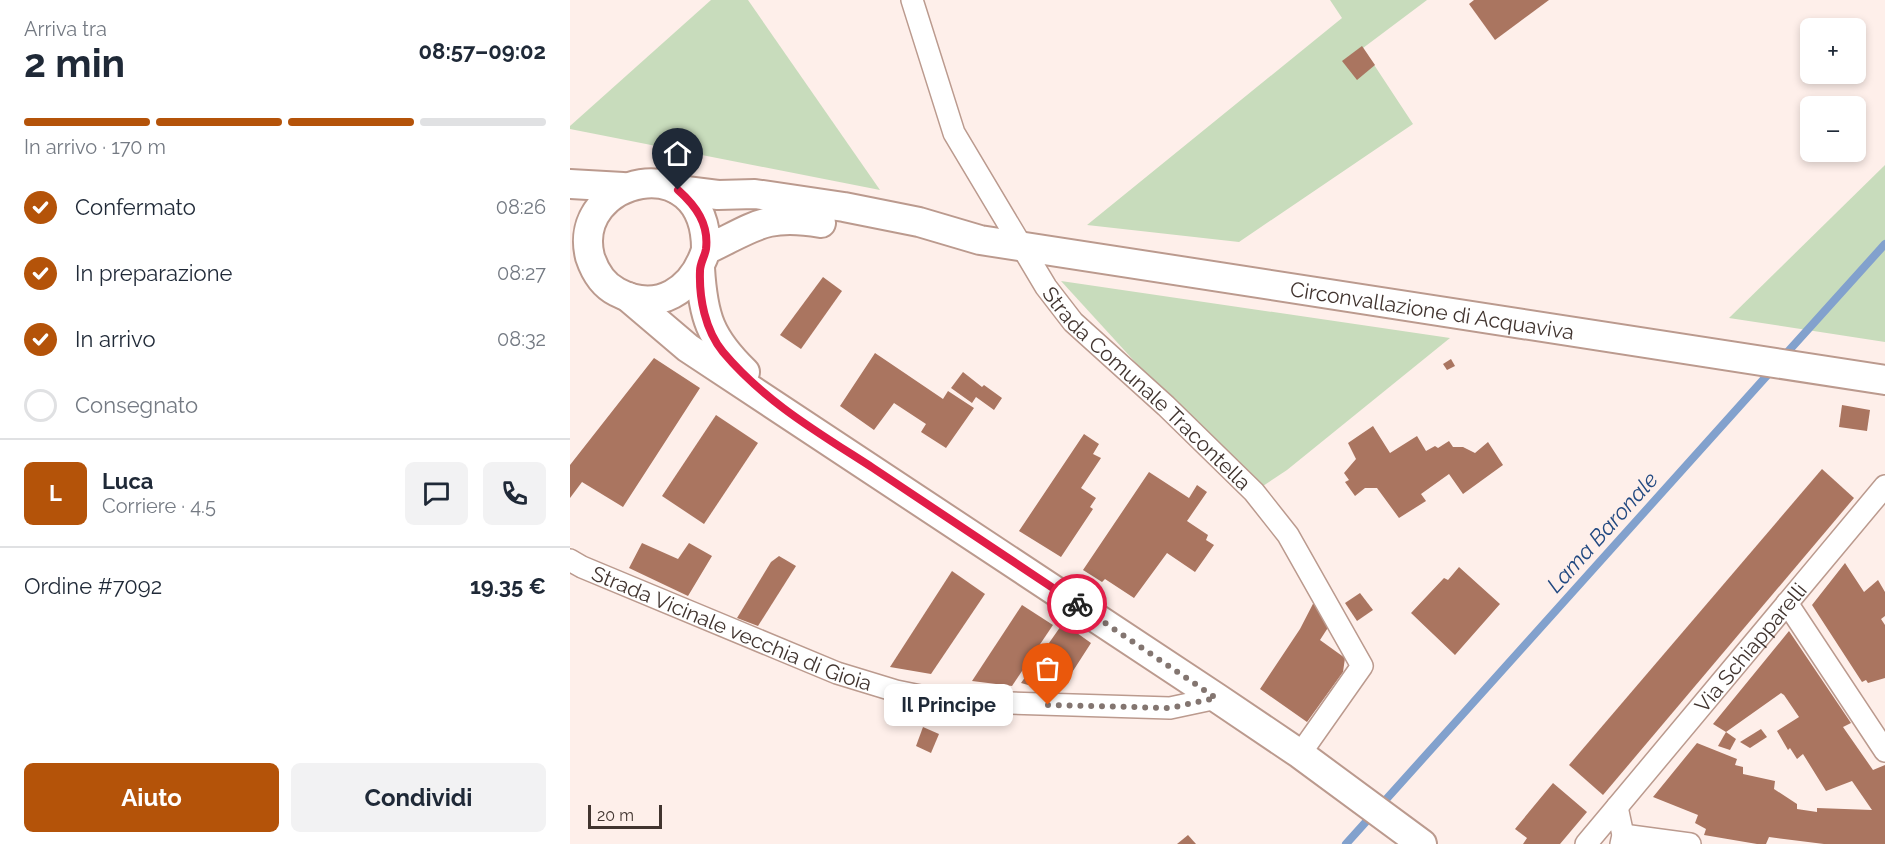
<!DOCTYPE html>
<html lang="it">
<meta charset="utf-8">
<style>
:root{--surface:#fff;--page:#f2f2f3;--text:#1f2937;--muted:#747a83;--line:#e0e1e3;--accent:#b45309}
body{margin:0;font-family:Raleway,sans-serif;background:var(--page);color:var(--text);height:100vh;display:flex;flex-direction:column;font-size:22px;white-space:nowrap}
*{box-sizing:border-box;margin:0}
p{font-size:20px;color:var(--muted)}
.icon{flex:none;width:33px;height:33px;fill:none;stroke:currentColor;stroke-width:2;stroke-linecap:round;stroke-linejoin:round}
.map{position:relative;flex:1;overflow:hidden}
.sheet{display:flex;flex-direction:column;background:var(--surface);width:570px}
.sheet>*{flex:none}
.controls{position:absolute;left:1230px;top:18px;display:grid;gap:12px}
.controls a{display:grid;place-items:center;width:66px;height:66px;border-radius:9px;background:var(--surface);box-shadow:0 3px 9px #0003;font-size:30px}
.scale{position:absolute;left:18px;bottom:15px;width:74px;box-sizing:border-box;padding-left:6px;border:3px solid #41342f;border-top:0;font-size:16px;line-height:21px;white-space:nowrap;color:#41342f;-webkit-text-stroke:4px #feefea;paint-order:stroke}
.pin{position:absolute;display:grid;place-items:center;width:51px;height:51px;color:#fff;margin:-62px -26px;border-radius:50% 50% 50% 0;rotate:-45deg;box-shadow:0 0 6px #0007}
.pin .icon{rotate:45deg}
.courier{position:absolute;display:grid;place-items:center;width:60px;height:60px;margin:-30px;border:4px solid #e11d48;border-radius:50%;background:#fff;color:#222;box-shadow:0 2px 8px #0007}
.bubble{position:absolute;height:42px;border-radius:9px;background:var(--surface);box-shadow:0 3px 9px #0003;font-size:20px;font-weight:700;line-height:42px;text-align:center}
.headline em{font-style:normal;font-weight:700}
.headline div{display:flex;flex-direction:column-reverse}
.headline{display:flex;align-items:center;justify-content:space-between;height:102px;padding:0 24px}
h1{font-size:39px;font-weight:700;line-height:45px}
.bar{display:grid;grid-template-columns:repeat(4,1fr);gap:9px 6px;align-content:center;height:72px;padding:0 24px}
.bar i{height:8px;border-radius:4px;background:var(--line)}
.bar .active{background:var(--accent)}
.bar p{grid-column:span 4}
.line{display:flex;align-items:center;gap:15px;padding:0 24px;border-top:2px solid var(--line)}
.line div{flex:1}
.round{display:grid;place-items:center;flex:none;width:63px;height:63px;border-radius:9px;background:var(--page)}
ol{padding:0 24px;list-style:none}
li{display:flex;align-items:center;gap:18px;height:66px}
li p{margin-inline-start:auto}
li .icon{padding:6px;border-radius:50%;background:var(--accent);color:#fff;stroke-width:4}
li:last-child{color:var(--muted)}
li i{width:33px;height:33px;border:3px solid var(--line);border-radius:50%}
.action{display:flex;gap:12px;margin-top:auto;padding:12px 24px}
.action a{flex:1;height:69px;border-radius:9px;background:var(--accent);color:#fff;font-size:24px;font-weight:700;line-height:69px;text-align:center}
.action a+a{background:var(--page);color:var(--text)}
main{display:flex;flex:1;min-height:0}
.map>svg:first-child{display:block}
</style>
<main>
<section class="sheet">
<div class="headline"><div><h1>2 min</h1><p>Arriva tra</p></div><em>08:57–09:02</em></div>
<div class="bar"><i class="active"></i><i class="active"></i><i class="active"></i><i></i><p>In arrivo · 170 m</p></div>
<ol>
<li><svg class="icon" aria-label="check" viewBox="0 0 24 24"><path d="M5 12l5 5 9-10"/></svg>Confermato<p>08:26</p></li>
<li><svg class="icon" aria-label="check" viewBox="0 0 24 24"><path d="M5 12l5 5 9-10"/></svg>In preparazione<p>08:27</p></li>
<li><svg class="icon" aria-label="check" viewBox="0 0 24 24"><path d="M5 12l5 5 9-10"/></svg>In arrivo<p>08:32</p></li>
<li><i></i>Consegnato</li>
</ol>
<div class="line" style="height:108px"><b class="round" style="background:var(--accent);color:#fff">L</b><div><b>Luca</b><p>Corriere · 4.5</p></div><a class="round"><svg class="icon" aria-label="chat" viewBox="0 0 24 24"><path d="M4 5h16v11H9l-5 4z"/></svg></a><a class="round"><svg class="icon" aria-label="phone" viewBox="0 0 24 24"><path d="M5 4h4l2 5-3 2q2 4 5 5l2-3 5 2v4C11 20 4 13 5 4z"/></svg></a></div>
<div class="line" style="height:78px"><div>Ordine #7092</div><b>19.35 €</b></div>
<div class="action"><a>Aiuto</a><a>Condividi</a></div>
</section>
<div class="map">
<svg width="1315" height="844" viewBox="0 0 1315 844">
<rect width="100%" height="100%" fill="#feefea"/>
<g fill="#c8dcbc">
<path d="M141 0H178L310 190 0 129V126Z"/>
<path d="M760 0H857L793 48 843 124 669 242 517 225 772 18Z"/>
<path d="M1315 165V342L1159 318Z"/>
<path d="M491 281 880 338 717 470 684 492Z"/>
</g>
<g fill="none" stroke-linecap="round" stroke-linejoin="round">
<g stroke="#82a1cd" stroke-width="8">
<path d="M1214 356 1315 244"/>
<path d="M776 844 1202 370"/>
</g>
</g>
<g fill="#aa7560">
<path d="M904 0H979L925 40 899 4Z"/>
<path d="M792 46 805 65 787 80 772 61Z"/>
<path d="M253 277 272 291 231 349 210 335Z"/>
<path d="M305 353 373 399 378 391 404 408 376 448 351 432 356 424 324 403 304 430 270 406Z"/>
<path d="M84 358 130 388 53 507 12 482 0 498V465Z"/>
<path d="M881 359 885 366 877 370 873 364Z"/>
<path d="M393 372 412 387 414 385 432 398 424 410 406 397 402 403 381 388Z"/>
<path d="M1272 405 1300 410 1297 431 1269 427Z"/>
<path d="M146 415 188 443 134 524 92 496Z"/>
<path d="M803 426 820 453 847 436 856 451 865 446 868 448 879 441 883 447H893L905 453 918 442 933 465 893 494 879 474 851 494 856 501 829 518 807 488H795L785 496 775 482 779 480 774 473 786 459 778 443Z"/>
<path d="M514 434 529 444 523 454 531 458 511 488 526 498 520 507 523 509 491 557 449 531Z"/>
<path d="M1252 469 1284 498 1033 795 999 765Z"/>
<path d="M579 472 619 498 627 485 637 492 617 521 638 535 636 540 644 545 625 572 597 553 564 598 535 579 532 582 513 570Z"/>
<path d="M72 543 108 559 119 543 142 556 118 596 59 568Z"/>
<path d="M209 556 226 566 188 626 167 618 201 562Z"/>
<path d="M1275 563 1294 592 1308 580 1315 592V616L1311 619 1315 625V678L1298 683 1296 680 1292 682 1242 605Z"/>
<path d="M889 567 930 604 885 655 841 613 874 578 878 580Z"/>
<path d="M382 571 415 594 361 674 320 667Z"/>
<path d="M790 593 803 610 787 621 775 603Z"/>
<path d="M746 598 761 623 750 640 775 658 773 672 737 722 690 689 730 629Z"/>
<path d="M452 605 483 625 442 686 402 681Z"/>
<path d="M493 623 521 643 492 688 476 679 469 688 451 683Z"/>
<path d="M1219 631 1281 723 1273 727 1303 770 1315 765V844H1254L1199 837 1196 844H1187L1134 835 1136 829 1125 823 1128 815 1083 797 1127 743 1167 759 1165 765 1173 767V774L1205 781 1204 789 1227 804V809L1247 812V808L1302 810 1282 781 1256 791 1233 754 1227 759 1220 748 1218 750 1207 731 1229 717 1214 695 1211 693 1156 732 1143 724Z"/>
<path d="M353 727 369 734 361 753 346 746Z"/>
<path d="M1191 729 1197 737 1180 748 1170 742Z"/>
<path d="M1156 732 1166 739 1160 750 1148 746Z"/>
<path d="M983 783 1017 812 990 844H953L957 838 945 829Z"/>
<path d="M618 835 626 844H607Z"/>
</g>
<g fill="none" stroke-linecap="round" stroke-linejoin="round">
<g stroke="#bb9a8e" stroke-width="24">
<g id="street">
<path id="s1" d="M342 0 384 133 476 287 503 322 596 406 684 492 718 535 792 666 730 754"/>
<path id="s2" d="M0 560 12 567 267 673 326 691 375 701 600 708 647 698"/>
<path d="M1217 603 1315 751"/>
<path id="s3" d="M1047 807 1315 486"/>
<path d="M1053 835 1120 844"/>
<path d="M1016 844 1047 807 1053 835 1051 844"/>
</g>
</g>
<g stroke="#bb9a8e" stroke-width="32">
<g id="secondary">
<path d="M0 184 53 187"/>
<path id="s4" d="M108 190 148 195 185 194 274 207 349 222 410 240 1315 380"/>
<path d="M136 250C137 144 0 178 20 257 25 272 33 285 47 292 88 314 123 290 136 250 183 228 195 213 251 223"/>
<path d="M130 268C133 317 140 338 175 372"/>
<path d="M58 297 118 348 647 698 730 754 852 844"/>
</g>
</g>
<use href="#street" stroke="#fff" stroke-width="21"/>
<use href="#secondary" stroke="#fff" stroke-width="28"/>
</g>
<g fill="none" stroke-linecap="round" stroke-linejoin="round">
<path stroke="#837570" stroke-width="6" stroke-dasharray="0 10.8" d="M478 705 600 708 646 698 507 604"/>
<path stroke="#e11d48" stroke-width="8" d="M108 190C126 206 139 224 136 249 135 256 130 263 130 271 129 298 135 330 153 352 195 402 249 433 303 468 371 514 439 559 507 604"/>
</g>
<g text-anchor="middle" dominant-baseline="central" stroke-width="5" stroke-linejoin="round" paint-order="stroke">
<g font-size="21" fill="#41342f" stroke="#feefea">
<text stroke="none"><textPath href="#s4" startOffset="765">Circonvallazione di Acquaviva</textPath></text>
<text stroke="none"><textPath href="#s1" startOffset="462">Strada Comunale Tracontella</textPath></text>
<text stroke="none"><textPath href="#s2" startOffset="176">Strada Vicinale vecchia di Gioia</textPath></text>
<text stroke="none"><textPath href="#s3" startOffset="208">Via Schiapparelli</textPath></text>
</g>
<g font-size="22" font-style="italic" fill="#224981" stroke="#feefea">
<text transform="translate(1032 532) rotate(-48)">Lama Baronale</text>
</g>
</g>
</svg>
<div class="controls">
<a>+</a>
<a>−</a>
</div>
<div class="scale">20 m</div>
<div class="pin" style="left:478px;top:705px;background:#ea580c"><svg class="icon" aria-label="bag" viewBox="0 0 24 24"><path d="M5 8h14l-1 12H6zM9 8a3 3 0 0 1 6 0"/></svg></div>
<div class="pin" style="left:108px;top:190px;background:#1f2937"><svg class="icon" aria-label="home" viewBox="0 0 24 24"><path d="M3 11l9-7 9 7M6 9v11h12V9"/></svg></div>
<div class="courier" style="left:507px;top:604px"><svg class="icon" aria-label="bike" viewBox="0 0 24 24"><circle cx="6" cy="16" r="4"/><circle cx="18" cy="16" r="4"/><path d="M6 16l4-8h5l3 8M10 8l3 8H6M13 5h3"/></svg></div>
<div class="bubble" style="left:314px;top:684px;width:129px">Il Principe</div>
</div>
</main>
